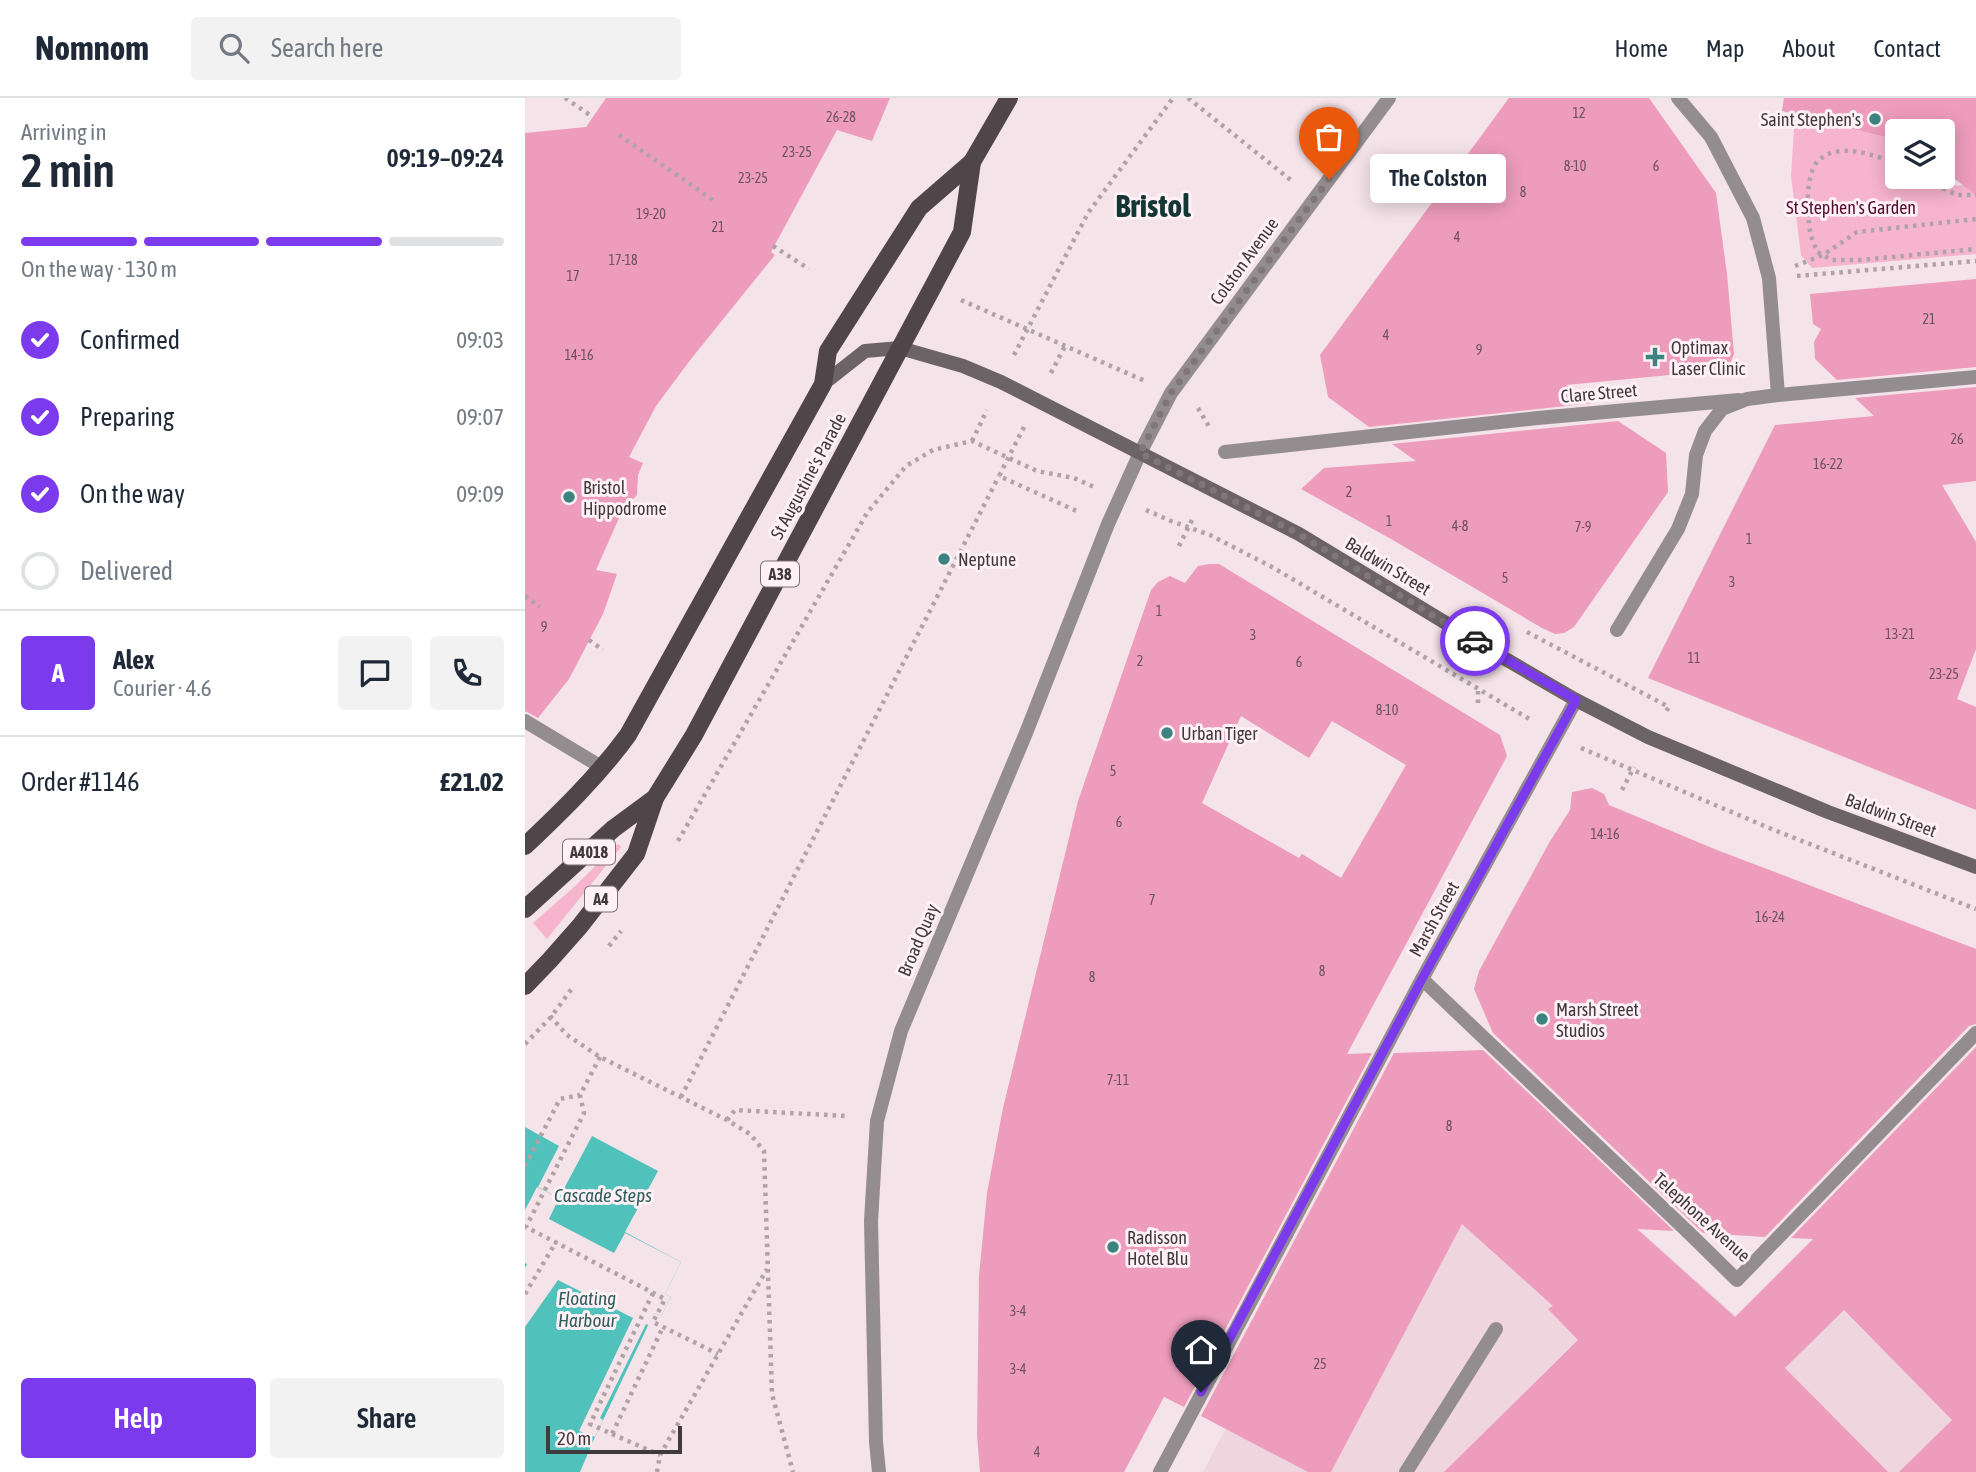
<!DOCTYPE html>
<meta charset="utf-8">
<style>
:root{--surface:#fff;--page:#f2f2f3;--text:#1f2937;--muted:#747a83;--line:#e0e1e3;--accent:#7c3aed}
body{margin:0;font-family:"Asap Condensed",sans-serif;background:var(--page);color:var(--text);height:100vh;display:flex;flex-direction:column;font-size:26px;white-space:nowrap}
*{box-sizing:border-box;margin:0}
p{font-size:23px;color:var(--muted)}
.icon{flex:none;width:38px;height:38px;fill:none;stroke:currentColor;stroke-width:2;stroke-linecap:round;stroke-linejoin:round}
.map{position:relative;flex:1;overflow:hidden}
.drawer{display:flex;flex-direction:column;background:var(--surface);width:525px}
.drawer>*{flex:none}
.buttons{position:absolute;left:1360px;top:21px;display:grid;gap:14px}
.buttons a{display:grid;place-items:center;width:70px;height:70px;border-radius:7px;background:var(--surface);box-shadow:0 4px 18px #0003;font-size:35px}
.scale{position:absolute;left:21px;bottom:18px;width:136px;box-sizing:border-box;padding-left:7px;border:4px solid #413a3d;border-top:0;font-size:19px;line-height:24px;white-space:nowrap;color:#413a3d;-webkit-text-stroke:5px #fff1f6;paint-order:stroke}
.pin{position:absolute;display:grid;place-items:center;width:60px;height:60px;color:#fff;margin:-72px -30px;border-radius:50% 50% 50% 0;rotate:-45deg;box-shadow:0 0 7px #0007}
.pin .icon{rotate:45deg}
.courier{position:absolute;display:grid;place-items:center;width:70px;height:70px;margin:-35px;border:5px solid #7c3aed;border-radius:50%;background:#fff;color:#222;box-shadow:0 2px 9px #0007}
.bubble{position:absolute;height:49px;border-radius:7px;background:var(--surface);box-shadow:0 4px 18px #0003;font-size:23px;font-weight:600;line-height:49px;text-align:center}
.headline em{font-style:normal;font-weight:600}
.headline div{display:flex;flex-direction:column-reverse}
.headline{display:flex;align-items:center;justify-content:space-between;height:119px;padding:0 21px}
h1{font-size:46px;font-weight:600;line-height:52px}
.bar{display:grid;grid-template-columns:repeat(4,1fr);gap:10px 7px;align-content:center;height:84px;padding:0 21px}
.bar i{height:9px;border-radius:5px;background:var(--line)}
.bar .current{background:var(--accent)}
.bar p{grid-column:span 4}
.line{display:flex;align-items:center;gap:18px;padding:0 21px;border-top:2px solid var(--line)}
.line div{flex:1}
.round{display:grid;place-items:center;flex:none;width:74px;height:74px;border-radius:7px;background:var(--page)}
ol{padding:0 21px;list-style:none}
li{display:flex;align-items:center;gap:21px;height:77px}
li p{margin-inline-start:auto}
li .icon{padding:7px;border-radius:50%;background:var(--accent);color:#fff;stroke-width:4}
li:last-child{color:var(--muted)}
li i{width:38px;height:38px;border:4px solid var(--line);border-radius:50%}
.button{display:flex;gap:14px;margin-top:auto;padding:14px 21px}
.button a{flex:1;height:80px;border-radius:7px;background:var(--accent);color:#fff;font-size:28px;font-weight:600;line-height:80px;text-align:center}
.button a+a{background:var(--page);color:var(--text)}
header{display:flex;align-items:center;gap:42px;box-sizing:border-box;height:98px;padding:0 35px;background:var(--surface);border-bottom:2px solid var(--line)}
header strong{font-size:33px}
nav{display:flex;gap:38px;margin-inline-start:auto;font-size:24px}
.search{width:490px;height:63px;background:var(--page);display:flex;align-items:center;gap:18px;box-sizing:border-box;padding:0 24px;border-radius:7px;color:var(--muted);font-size:26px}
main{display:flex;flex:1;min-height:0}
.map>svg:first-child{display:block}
</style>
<header>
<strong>Nomnom</strong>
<div class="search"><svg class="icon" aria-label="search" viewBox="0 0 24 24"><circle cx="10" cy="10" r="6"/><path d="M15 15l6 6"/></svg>Search here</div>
<nav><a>Home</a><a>Map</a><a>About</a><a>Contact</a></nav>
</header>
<main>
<section class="drawer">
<div class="headline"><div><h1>2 min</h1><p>Arriving in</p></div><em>09:19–09:24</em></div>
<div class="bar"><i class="current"></i><i class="current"></i><i class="current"></i><i></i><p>On the way · 130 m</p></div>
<ol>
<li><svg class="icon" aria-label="check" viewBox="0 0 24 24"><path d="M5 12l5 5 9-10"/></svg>Confirmed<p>09:03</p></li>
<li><svg class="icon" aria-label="check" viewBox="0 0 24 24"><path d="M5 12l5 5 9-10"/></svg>Preparing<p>09:07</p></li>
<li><svg class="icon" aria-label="check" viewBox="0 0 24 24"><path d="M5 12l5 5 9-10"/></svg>On the way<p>09:09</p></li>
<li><i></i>Delivered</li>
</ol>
<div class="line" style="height:126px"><b class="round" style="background:var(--accent);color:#fff">A</b><div><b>Alex</b><p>Courier · 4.6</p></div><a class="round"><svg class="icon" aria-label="chat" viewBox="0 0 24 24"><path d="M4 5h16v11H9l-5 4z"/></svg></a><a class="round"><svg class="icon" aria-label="phone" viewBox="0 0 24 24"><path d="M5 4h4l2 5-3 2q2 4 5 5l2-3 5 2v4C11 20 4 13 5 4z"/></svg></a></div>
<div class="line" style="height:91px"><div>Order #1146</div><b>£21.02</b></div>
<div class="button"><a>Help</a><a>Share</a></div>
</section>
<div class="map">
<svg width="1451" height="1374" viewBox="0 0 1451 1374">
<rect width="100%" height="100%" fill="#f4e3e8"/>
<path fill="#eed5de" d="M921 961 1219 1225 1451 993V1374H678L893 965Z"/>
<g fill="#f7b5cd">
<path d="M1270 16 1372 42V79H1415L1432 88 1451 84V156L1287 170 1276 157 1266 78Z"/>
<path d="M93 746 96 749 22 841 8 825 49 789Z"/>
</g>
<path fill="#50c2bb" d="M0 1029 34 1048 13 1089 34 1100 67 1038 133 1073 100 1134 156 1164 140 1196 146 1199 136 1218 129 1215 70 1339 55 1374H0Z"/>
<path fill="#f4e3e8" d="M12 1089 34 1100 24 1121 89 1155 100 1135 156 1164 140 1196 146 1199 136 1218 129 1215 124 1227 121 1226 75 1320 78 1322 70 1339 54 1333 108 1220 33 1182 0 1229V1170L2 1166 0 1165V1112Z"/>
<g fill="#ed9cbb" fill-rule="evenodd">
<path d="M81 0H365L347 43 312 32 246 154 250 157 166 261 131 308 104 359 118 365 113 377 112 397 98 411 71 472 92 476 78 516 44 581 13 620 0 613V35L61 29Z"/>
<path d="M984 0H1124L1191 95 1202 176 1209 256 1205 266 1196 272 1041 287 1068 305 844 329 803 299 795 257Z"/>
<path d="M1259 0H1451V97L1418 72V33H1372V42L1257 13Z"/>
<path d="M1451 181V269L1312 282 1290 261 1289 244 1296 231 1288 226 1285 196Z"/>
<path d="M1451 289V383L1417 387 1451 444V551L1432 601 1451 609V712L1123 580 1250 327 1349 318 1330 300Z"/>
<path d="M1093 323 1141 355 1143 394 1049 529 1039 535 1030 536 1017 530 866 441 776 391 799 370 891 363 867 346Z"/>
<path d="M684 466H694L975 637 982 658 822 956 847 955 659 1309 639 1299 599 1374H455L452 1337 454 1178 462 1095 478 1010 553 703 626 492 633 484 645 478 660 485 673 468ZM716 618 784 660 807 623 881 667 816 780 777 756 774 760 677 705Z"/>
<path d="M1067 690 1079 696 1084 707 1192 752 1451 851V926L1444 928 1240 1139 1178 1135 968 935 949 891 954 873 1024 745 1045 712 1047 694Z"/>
<path d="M1451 949V1374H1374L1427 1322 1319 1212 1260 1270 1363 1374H919L1053 1242 1023 1211 1028 1208 937 1126 806 1374H783L676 1318 869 955 958 952 1149 1133 1112 1131 1210 1219 1288 1141 1266 1140Z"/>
</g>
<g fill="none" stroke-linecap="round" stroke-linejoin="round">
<g stroke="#b0a3a7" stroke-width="4.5" stroke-dasharray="3.5 5" stroke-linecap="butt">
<path d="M40 0 68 19"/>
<path d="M663 0 767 83"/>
<path d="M94 37 188 102"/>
<path d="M1372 66C1350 57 1313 43 1293 63 1280 76 1282 116 1285 133 1286 140 1290 147 1292 154L1307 162H1336L1451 151"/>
<path d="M1395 79 1432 97H1451"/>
<path d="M248 148 284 171"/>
<path d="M1270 168 1298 157 1332 134 1451 121"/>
<path d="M1272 178 1451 163"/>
<path d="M436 202 620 283"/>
<path d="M489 257 563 115 648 0"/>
<path d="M526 275 540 248"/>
<path d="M673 310 685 330"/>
<path d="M499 329 474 378 554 414"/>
<path d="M447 343 462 312"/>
<path d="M621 412 646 423 685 437 747 469 1006 622"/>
<path d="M654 448 669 418"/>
<path d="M0 498 15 509"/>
<path d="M1002 534 1144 609 1141 613"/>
<path d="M64 542 78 552"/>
<path d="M953 605V589"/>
<path d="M1056 650 1249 732 1451 811"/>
<path d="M1097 692 1109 669"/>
<path d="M153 743 342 415 381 368 408 352 447 343 512 373 549 380 569 389"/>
<path d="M84 848 96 833"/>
<path d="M25 918 42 937 75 959 202 1022 225 1036 239 1053 247 1296 268 1374"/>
<path d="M0 946 26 919 48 889"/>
<path d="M75 959 55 997 59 1015 1 1129 140 1201 128 1224 193 1256"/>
<path d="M156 999 474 378"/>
<path d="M202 1022 210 1012 321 1018"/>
<path d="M0 1068 35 1001 55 997"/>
<path d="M128 1195 65 1326 87 1336 138 1229"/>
<path d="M0 1196 31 1144"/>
<path d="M87 1336 135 1357"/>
<path d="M132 1374 135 1357 242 1171"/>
</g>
<path stroke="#948d90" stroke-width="14" d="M881 1374 971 1231"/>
<g stroke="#948d90" stroke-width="14">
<path d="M700 354 1013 320 1214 302"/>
<path d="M1163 1134 1212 1182 1241 1152"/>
</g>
<g stroke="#948d90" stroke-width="14">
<path d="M1153 0 1186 39 1228 120 1244 180 1253 297"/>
<path d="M1092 532 1153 431 1167 396 1171 357 1180 333 1197 311 1222 301 1253 297 1451 279"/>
<path d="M0 623 78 670"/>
<path d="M897 881 1163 1134"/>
<path d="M1241 1152 1451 935"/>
<path d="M354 1374 351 1344 346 1123 352 1023 376 933 501 635 583 426 615 355 646 295 864 0"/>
</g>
<path stroke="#948d90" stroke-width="14" d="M635 1374 897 881 1051 602"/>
<path stroke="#6c6366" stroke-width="14" d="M298 286 340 253 375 250 438 268 476 284 774 436 977 559 1051 602 1123 639 1303 714 1451 769"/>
<g stroke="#504549" stroke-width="18">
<path d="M0 748C37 713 73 678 103 637L298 286 303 253 394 110 447 64"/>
<path d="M0 811 88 731 130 700 169 637 437 134 447 64 484 0"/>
<path d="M0 888 25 862 55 828 111 756 130 700"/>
</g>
</g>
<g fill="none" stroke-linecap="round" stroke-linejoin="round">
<path stroke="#807579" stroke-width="7" stroke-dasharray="0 12.6" d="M804 81 646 295 615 355 774 436 950 543"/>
<path stroke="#7c3aed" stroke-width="9" d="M676 1294 897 881 1051 602 950 543"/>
</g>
<g fill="#3d8480" stroke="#fff1f6" stroke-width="2.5">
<circle cx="1350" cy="21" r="7"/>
<path d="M1126.5 248.5h7v7h7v7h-7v7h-7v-7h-7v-7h7z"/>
<circle cx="44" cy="399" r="7"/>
<circle cx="419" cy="461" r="7"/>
<circle cx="642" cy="635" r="7"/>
<circle cx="1017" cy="921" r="7"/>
<circle cx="588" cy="1149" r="7"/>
</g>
<g text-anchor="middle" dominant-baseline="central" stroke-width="6" stroke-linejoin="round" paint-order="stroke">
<g font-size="14" fill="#6c525c">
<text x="1054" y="15">12</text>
<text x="316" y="19">26-28</text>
<text x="272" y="54">23-25</text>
<text x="1050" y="68">8-10</text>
<text x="1131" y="68">6</text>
<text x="228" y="80">23-25</text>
<text x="998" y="94">8</text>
<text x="126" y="116">19-20</text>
<text x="193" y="129">21</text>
<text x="932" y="139">4</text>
<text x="98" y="162">17-18</text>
<text x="48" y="178">17</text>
<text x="1404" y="221">21</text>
<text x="861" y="237">4</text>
<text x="954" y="252">9</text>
<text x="54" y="257">14-16</text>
<text x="1432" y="341">26</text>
<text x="1303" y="366">16-22</text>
<text x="824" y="394">2</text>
<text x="864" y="423">1</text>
<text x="935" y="428">4-8</text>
<text x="1058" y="429">7-9</text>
<text x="1224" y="441">1</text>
<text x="980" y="480">5</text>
<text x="1207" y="484">3</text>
<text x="634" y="513">1</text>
<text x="19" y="529">9</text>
<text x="1375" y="536">13-21</text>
<text x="728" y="537">3</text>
<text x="1169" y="560">11</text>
<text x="615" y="563">2</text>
<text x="774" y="564">6</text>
<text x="1419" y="576">23-25</text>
<text x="862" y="612">8-10</text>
<text x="588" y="673">5</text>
<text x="594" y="724">6</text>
<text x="1080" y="736">14-16</text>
<text x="627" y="802">7</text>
<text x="1245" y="819">16-24</text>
<text x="797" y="873">8</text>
<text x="567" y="879">8</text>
<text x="593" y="982">7-11</text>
<text x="924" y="1028">8</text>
<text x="493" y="1213">3-4</text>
<text x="795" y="1266">25</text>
<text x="493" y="1271">3-4</text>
<text x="512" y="1354">4</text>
</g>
<g fill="#fff1f6" stroke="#7a7174" stroke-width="2">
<rect x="236" y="463.5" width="38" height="25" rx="5"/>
<rect x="38" y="741.5" width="52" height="25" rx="5"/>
<rect x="60" y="788.5" width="32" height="25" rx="5"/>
</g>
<g font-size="16" font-weight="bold" fill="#413a3d">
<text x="255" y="476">A38</text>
<text x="64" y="754">A4018</text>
<text x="76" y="801">A4</text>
</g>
<g font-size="18" fill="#413a3d" stroke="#fff1f6" text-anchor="start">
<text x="1336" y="21" text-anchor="end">Saint Stephen's</text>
<text x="1146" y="249">Optimax<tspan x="1146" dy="21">Laser Clinic</tspan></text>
<text x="58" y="389">Bristol<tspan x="58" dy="21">Hippodrome</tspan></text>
<text x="433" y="461">Neptune</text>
<text x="656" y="635">Urban Tiger</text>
<text x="1031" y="911">Marsh Street<tspan x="1031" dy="21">Studios</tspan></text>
<text x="602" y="1139">Radisson<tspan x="602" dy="21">Hotel Blu</tspan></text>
</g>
<g font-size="18" fill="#540e31" stroke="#fff1f6">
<text x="1326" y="109">St Stephen's Garden</text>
</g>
<g font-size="18" fill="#413a3d" stroke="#fff1f6">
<text transform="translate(719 163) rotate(-54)">Colston Avenue</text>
<text transform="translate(1074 295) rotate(-5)">Clare Street</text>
<text transform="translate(283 378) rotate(-62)">St Augustine's Parade</text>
<text transform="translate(863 468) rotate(31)">Baldwin Street</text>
<text transform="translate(1366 717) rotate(20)">Baldwin Street</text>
<text transform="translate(909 821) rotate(-61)">Marsh Street</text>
<text transform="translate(393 842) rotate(-67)">Broad Quay</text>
<text transform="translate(1177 1119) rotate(42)">Telephone Avenue</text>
</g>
<g font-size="19" font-style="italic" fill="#2d5e5b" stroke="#fff1f6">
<text x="78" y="1097">Cascade Steps</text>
<text x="62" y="1200">Floating<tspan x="62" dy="22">Harbour</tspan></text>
</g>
<g font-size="32" font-weight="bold" fill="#143634" stroke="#fff1f6">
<text x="628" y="107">Bristol</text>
</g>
</g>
</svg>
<div class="buttons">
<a><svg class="icon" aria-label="layers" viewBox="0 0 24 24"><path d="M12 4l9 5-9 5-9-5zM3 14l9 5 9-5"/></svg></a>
</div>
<div class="scale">20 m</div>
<div class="pin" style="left:804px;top:81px;background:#ea580c"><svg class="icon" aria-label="bag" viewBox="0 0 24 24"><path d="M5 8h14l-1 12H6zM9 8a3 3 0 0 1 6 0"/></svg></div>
<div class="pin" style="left:676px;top:1294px;background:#1f2937"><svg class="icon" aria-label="home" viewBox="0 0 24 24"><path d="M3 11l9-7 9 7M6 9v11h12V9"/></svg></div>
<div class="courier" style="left:950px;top:543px"><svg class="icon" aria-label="car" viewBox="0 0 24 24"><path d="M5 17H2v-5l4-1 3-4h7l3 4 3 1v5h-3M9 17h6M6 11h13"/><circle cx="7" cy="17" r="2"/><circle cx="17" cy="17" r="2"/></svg></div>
<div class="bubble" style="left:845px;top:56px;width:136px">The Colston</div>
</div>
</main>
